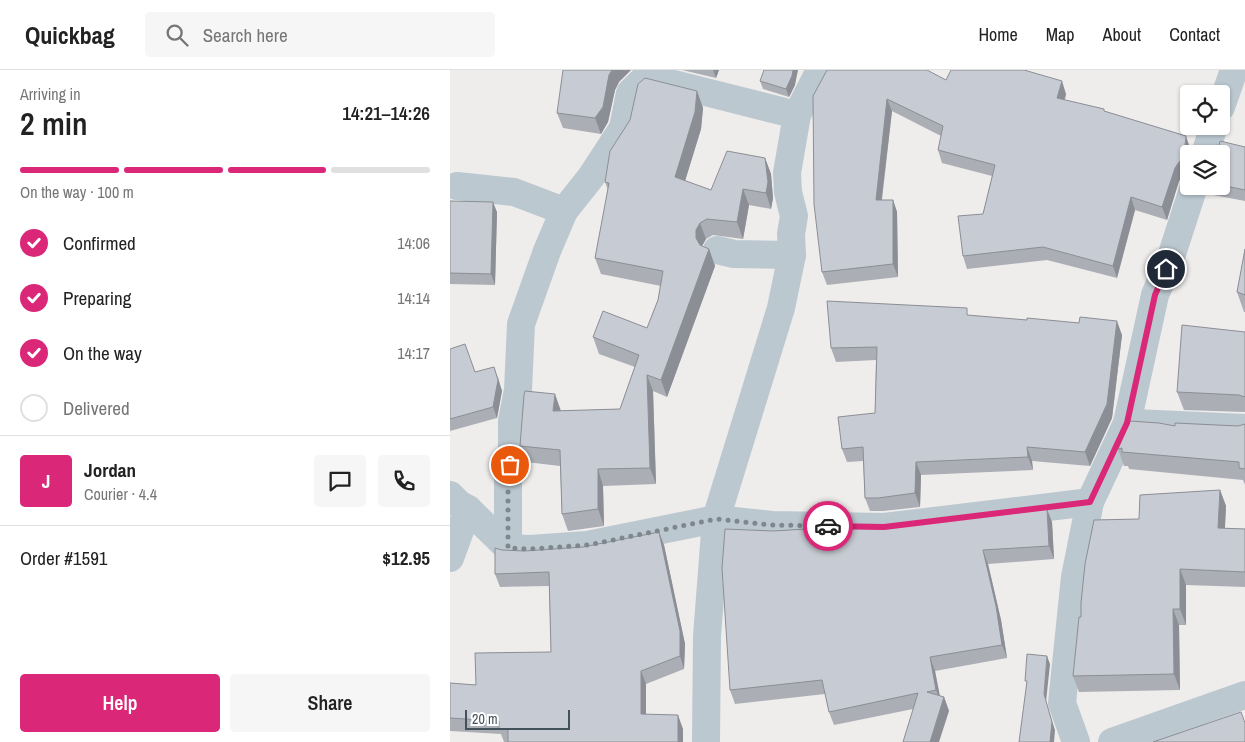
<!DOCTYPE html>
<meta charset="utf-8">
<style>
:root{--surface:#fff;--page:#f6f6f6;--text:#222;--muted:#767676;--line:#e0e0e0;--accent:#db2777}
body{margin:0;font-family:"Archivo Narrow",sans-serif;background:var(--page);color:var(--text);height:100vh;display:flex;flex-direction:column;font-size:19px;white-space:nowrap}
*{box-sizing:border-box;margin:0}
p{font-size:16px;color:var(--muted)}
.icon{flex:none;width:28px;height:28px;fill:none;stroke:currentColor;stroke-width:2;stroke-linecap:round;stroke-linejoin:round}
.map{position:relative;flex:1;overflow:hidden}
.drawer{display:flex;flex-direction:column;background:var(--surface);width:450px}
.drawer>*{flex:none}
.fabs{position:absolute;left:730px;top:15px;display:grid;gap:10px}
.fabs a{display:grid;place-items:center;width:50px;height:50px;border-radius:5px;background:var(--surface);box-shadow:0 1px 4px #0004;font-size:25px}
.scale{position:absolute;left:15px;bottom:12px;width:105px;box-sizing:border-box;padding-left:5px;border:2px solid #43515b;border-top:0;font-size:14px;line-height:18px;white-space:nowrap;color:#43515b;-webkit-text-stroke:4px #fff;paint-order:stroke}
.pin{position:absolute;display:grid;place-items:center;width:42px;height:42px;color:#fff;margin:-21px;border:2px solid #fff;border-radius:50%;box-shadow:0 1px 5px #0007}
.courier{position:absolute;display:grid;place-items:center;width:50px;height:50px;margin:-25px;border:4px solid #db2777;border-radius:50%;background:#fff;color:#222;box-shadow:0 1px 6px #0007}
.overview em{font-style:normal;font-weight:600}
.overview div{display:flex;flex-direction:column-reverse}
.overview{display:flex;align-items:center;justify-content:space-between;height:85px;padding:0 20px}
h1{font-size:32px;font-weight:600;line-height:38px}
.bar{display:grid;grid-template-columns:repeat(4,1fr);gap:8px 5px;align-content:center;height:60px;padding:0 20px}
.bar i{height:6px;border-radius:4px;background:var(--line)}
.bar .current{background:var(--accent)}
.bar p{grid-column:span 4}
.line{display:flex;align-items:center;gap:12px;padding:0 20px;border-top:1px solid var(--line)}
.line div{flex:1}
.round{display:grid;place-items:center;flex:none;width:52px;height:52px;border-radius:5px;background:var(--page)}
ol{padding:0 20px;list-style:none}
li{display:flex;align-items:center;gap:15px;height:55px}
li p{margin-inline-start:auto}
li .icon{padding:5px;border-radius:50%;background:var(--accent);color:#fff;stroke-width:4}
li:last-child{color:var(--muted)}
li i{width:28px;height:28px;border:2px solid var(--line);border-radius:50%}
.action{display:flex;gap:10px;margin-top:auto;padding:10px 20px}
.action a{flex:1;height:58px;border-radius:5px;background:var(--accent);color:#fff;font-size:20px;font-weight:600;line-height:58px;text-align:center}
.action a+a{background:var(--page);color:var(--text)}
header{display:flex;align-items:center;gap:30px;box-sizing:border-box;height:70px;padding:0 25px;background:var(--surface);border-bottom:1px solid var(--line)}
header strong{font-size:24px}
nav{display:flex;gap:28px;margin-inline-start:auto;font-size:18px}
.search{width:350px;height:45px;background:var(--page);display:flex;align-items:center;gap:12px;box-sizing:border-box;padding:0 18px;border-radius:5px;color:var(--muted);font-size:19px}
main{display:flex;flex:1;min-height:0}
.map>svg:first-child{display:block}
</style>
<header>
<strong>Quickbag</strong>
<div class="search"><svg class="icon" aria-label="search" viewBox="0 0 24 24"><circle cx="10" cy="10" r="6"/><path d="M15 15l6 6"/></svg>Search here</div>
<nav><a>Home</a><a>Map</a><a>About</a><a>Contact</a></nav>
</header>
<main>
<section class="drawer">
<div class="overview"><div><h1>2 min</h1><p>Arriving in</p></div><em>14:21–14:26</em></div>
<div class="bar"><i class="current"></i><i class="current"></i><i class="current"></i><i></i><p>On the way · 100 m</p></div>
<ol>
<li><svg class="icon" aria-label="check" viewBox="0 0 24 24"><path d="M5 12l5 5 9-10"/></svg>Confirmed<p>14:06</p></li>
<li><svg class="icon" aria-label="check" viewBox="0 0 24 24"><path d="M5 12l5 5 9-10"/></svg>Preparing<p>14:14</p></li>
<li><svg class="icon" aria-label="check" viewBox="0 0 24 24"><path d="M5 12l5 5 9-10"/></svg>On the way<p>14:17</p></li>
<li><i></i>Delivered</li>
</ol>
<div class="line" style="height:90px"><b class="round" style="background:var(--accent);color:#fff">J</b><div><b>Jordan</b><p>Courier · 4.4</p></div><a class="round"><svg class="icon" aria-label="chat" viewBox="0 0 24 24"><path d="M4 5h16v11H9l-5 4z"/></svg></a><a class="round"><svg class="icon" aria-label="phone" viewBox="0 0 24 24"><path d="M5 4h4l2 5-3 2q2 4 5 5l2-3 5 2v4C11 20 4 13 5 4z"/></svg></a></div>
<div class="line" style="height:65px"><div>Order #1591</div><b>$12.95</b></div>
<div class="action"><a>Help</a><a>Share</a></div>
</section>
<div class="map">
<svg width="795" height="672" viewBox="0 0 795 672">
<rect width="100%" height="100%" fill="#efecec"/>
<g fill="none" stroke-linecap="round" stroke-linejoin="round">
<g stroke="#bbc8d0" stroke-width="28">
<path d="M771 37 784 0"/>
<path d="M755 84 764 56"/>
<path d="M7 116 64 122 114 141"/>
<path d="M267 180 284 184 342 185"/>
<path d="M684 353 795 358"/>
<path d="M0 425 9 434 18 439 58 478V413L62 377V351L68 320 71 254 97 181 114 141 141 107 173 58 180 23 196 7 347 45"/>
<path d="M58 478 80 479 137 475 266 449 322 455 434 457 640 432"/>
<path d="M0 488 18 439"/>
<path d="M256 672 257 566 266 449 331 238 342 185 341 164 344 146 338 122 337 103 347 45 370 0"/>
<path d="M626 672 612 633 625 507 640 432 677 353 705 225 721 187 744 116"/>
<path d="M662 672 795 625"/>
</g>
</g>
<g fill="#abafb5">
<path d="M232 0H269L266 8Z"/>
<path d="M496 10 616 24 615 30 655 41 740 78 739 84V102L733 105 729 111 717 150 685 140 667 208 597 190 517 199 513 186 533 144 542 106 492 93 488 80 491 66 442 41 432 130H443L447 142 448 207 377 215 372 202 363 26Z"/>
<path d="M310 11 345 15 339 27 313 19Z"/>
<path d="M169 12 165 20 158 52 151 64 113 58 107 43Z"/>
<path d="M247 21 253 38 251 59 235 111 261 120 315 88 321 104 323 128 321 139 299 135 293 169 263 165 256 169 252 176 259 179 265 196 217 327 203 321 206 414 153 416 154 456 118 461 112 444 110 396 76 392 70 376 111 341 170 339 185 297 149 284 143 267 197 258 208 230 211 216 151 204 145 188 158 120 155 112Z"/>
<path d="M769 76 795 77V131L758 124 755 116H771V84Z"/>
<path d="M0 131 47 142 45 215 0 214Z"/>
<path d="M795 179V242H794L787 222Z"/>
<path d="M520 245 672 265 662 348 640 396 582 391 583 400 471 405 470 437 433 441H420L415 428 413 391 397 392 392 379 425 343 426 290 386 292 381 278Z"/>
<path d="M795 262V342L734 340 727 322Z"/>
<path d="M0 279 25 302 48 307 52 321 47 348 0 361Z"/>
<path d="M795 354V415L793 410 679 399 678 396H674L668 379 725 356H788Z"/>
<path d="M770 420 776 436 775 458 795 459V517L736 515V555H729L730 620 629 622 623 606 631 547Z"/>
<path d="M602 452 604 489 538 494 551 550 557 588 485 601 490 626 494 627 499 641 463 639 384 655 379 642 375 624 285 634 280 620 323 461 431 459Z"/>
<path d="M214 475 235 574 234 599 196 614V644L233 659V672H54L51 664 0 661V613L26 615 101 582 99 516 50 517 45 504 52 480 74 481Z"/>
</g>
<g fill="#8b8e94">
<path d="M162 0H181L169 12 165 20 158 52 151 64 145 48 159 5Z"/>
<path d="M263 0H269L266 8Z"/>
<path d="M343 0H348L345 15 339 27 336 19Z"/>
<path d="M612 11 616 24 611 41 607 28Z"/>
<path d="M247 21 253 38 251 59 231 124 225 107Z"/>
<path d="M437 29 442 41 430 142 426 130Z"/>
<path d="M736 66 740 78V84L735 75Z"/>
<path d="M315 88 321 104 323 128 321 139 316 123Z"/>
<path d="M729 92 733 105 729 111 717 150 712 137 725 98Z"/>
<path d="M293 119 299 135 293 169 287 152Z"/>
<path d="M681 127 685 140 667 208 663 196Z"/>
<path d="M443 130 447 142 448 207 443 194Z"/>
<path d="M43 132 47 142 45 215 41 204Z"/>
<path d="M250 153 256 169 252 176V184L246 168V160Z"/>
<path d="M259 179 265 196 217 327 211 310Z"/>
<path d="M667 251 672 265 662 348 640 396 635 382Z"/>
<path d="M44 297 52 321 47 348 43 337Z"/>
<path d="M197 305 203 321 206 414 200 398Z"/>
<path d="M105 324 111 341H103Z"/>
<path d="M577 377 582 391 583 400 578 387Z"/>
<path d="M466 392 471 405 470 437 465 423Z"/>
<path d="M148 399 153 416 154 456 148 439Z"/>
<path d="M770 420 776 436 774 473 768 458Z"/>
<path d="M597 439 602 452 604 489 599 476Z"/>
<path d="M209 462 214 475 235 574 234 599 230 586Z"/>
<path d="M533 480 538 494 551 550 557 588 552 575Z"/>
<path d="M730 499 736 515V555L730 539Z"/>
<path d="M723 539 729 555 730 620 724 604Z"/>
<path d="M597 586 600 594 596 632 605 660 604 672H600L594 624Z"/>
<path d="M480 587 485 601 491 633 486 620Z"/>
<path d="M191 601 196 614V657L191 644Z"/>
<path d="M494 627 499 641 489 672H480Z"/>
<path d="M228 645 233 659V672H228Z"/>
</g>
<g fill="#c7cbd3" stroke="#8b8e94">
<path d="M113 0H162L159 5 153 37 145 48 107 43Z"/>
<path d="M314 0H343L342 6 336 19 310 11Z"/>
<path d="M377 0H477L496 10 501 0H574L612 11 607 28 654 39V41L736 66 735 75 739 82 742 84H739V88H736L729 92 725 98 712 137 681 127 663 196 593 177 513 186 508 146 533 144 545 95 488 80 493 56 437 29 426 130H443V194L372 202 364 134 363 26Z"/>
<path d="M195 8 247 21 245 42 225 107 261 120 277 81 315 88 318 112 316 123 293 119 287 152 257 149 250 153 246 160V168L250 175 259 179 211 310 197 305 200 398 148 399V439L112 444 110 380 70 376 74 325 75 321 105 324 103 341 170 339 189 285 143 267 153 241 197 258 208 230 213 201 145 188 159 113 155 112 160 81 180 50 188 14Z"/>
<path d="M770 71 795 77V120L771 115V84H760L766 75 769 76Z"/>
<path d="M0 131 43 132 41 204 0 203Z"/>
<path d="M795 179V225L787 222Z"/>
<path d="M377 231 517 238V245L577 250V248L629 253 630 247 667 251 657 334 635 382 577 377 578 387 466 392 465 423 428 428H415L413 377 392 379 388 347 425 343 427 277 381 278Z"/>
<path d="M732 255 795 262V327L789 325 727 322Z"/>
<path d="M15 274 25 302 44 297 48 310 43 337 0 349V279Z"/>
<path d="M680 351 709 353 725 356V353L788 356 795 354V399L789 398V392L672 382V378L668 379Z"/>
<path d="M770 420 768 458 795 459V502L730 499V539H723L724 604 623 606 629 547H631V533L635 494 644 450 689 449 690 425Z"/>
<path d="M597 439 599 476 533 480 546 536 552 575 480 587 486 620 477 622 494 627 480 672H453L468 623 379 642 372 610 280 620 272 498 275 459 323 461 372 458 431 459Z"/>
<path d="M209 462 230 561V586L191 601V644L228 645V672H58V659H49V651L0 648V613L26 615 25 583 101 582 99 502 45 504V478L52 480 74 481 133 477Z"/>
<path d="M577 584 597 586 594 624 602 652 600 672H569L577 611H575Z"/>
<path d="M791 642 795 653V672H703Z"/>
</g>
<g fill="none" stroke-linecap="round" stroke-linejoin="round">
<path stroke="#7f878e" stroke-width="5" stroke-dasharray="0 9" d="M60 395 58 412V478L80 479 138 475 266 449 322 455 378 456"/>
<path stroke="#db2777" stroke-width="6" d="M378 456 434 457 640 432 677 353 705 225 716 199"/>
</g>
</svg>
<div class="fabs">
<a><svg class="icon" aria-label="locate" viewBox="0 0 24 24"><circle cx="12" cy="12" r="6"/><path d="M12 2v4M12 18v4M2 12h4M18 12h4"/></svg></a>
<a><svg class="icon" aria-label="layers" viewBox="0 0 24 24"><path d="M12 4l9 5-9 5-9-5zM3 14l9 5 9-5"/></svg></a>
</div>
<div class="scale">20 m</div>
<div class="pin" style="left:60px;top:395px;background:#ea580c"><svg class="icon" aria-label="bag" viewBox="0 0 24 24"><path d="M5 8h14l-1 12H6zM9 8a3 3 0 0 1 6 0"/></svg></div>
<div class="pin" style="left:716px;top:199px;background:#1f2937"><svg class="icon" aria-label="home" viewBox="0 0 24 24"><path d="M3 11l9-7 9 7M6 9v11h12V9"/></svg></div>
<div class="courier" style="left:378px;top:456px"><svg class="icon" aria-label="car" viewBox="0 0 24 24"><path d="M5 17H2v-5l4-1 3-4h7l3 4 3 1v5h-3M9 17h6M6 11h13"/><circle cx="7" cy="17" r="2"/><circle cx="17" cy="17" r="2"/></svg></div>
</div>
</main>
